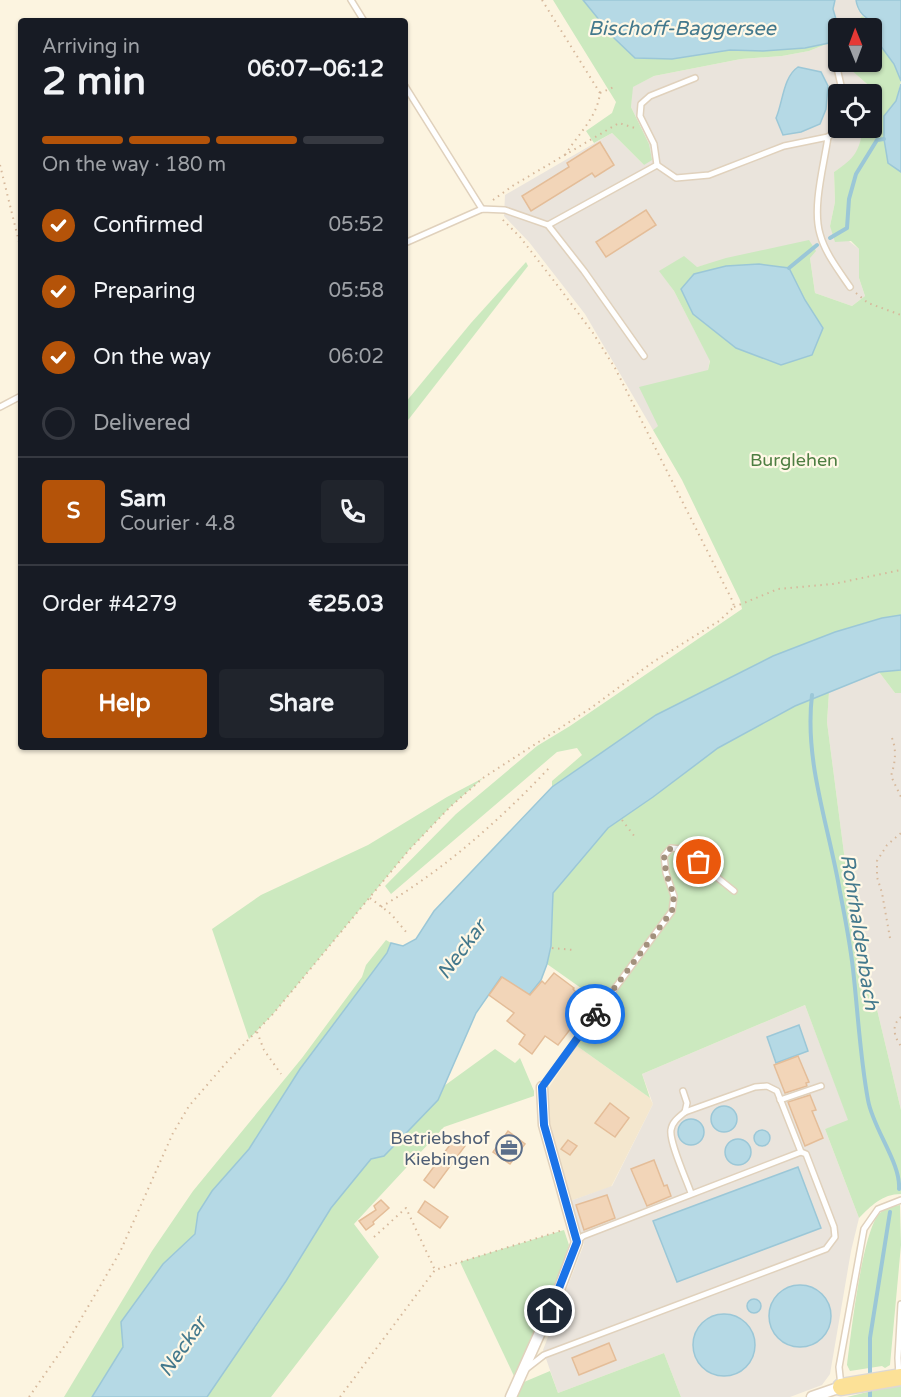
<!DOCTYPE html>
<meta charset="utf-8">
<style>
:root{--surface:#171b24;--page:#20242c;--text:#f1f3f6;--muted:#9ea1a6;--line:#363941;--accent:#b45309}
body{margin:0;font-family:"Varela Round",sans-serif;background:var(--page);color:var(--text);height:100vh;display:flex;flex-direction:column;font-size:22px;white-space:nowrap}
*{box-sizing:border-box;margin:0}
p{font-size:20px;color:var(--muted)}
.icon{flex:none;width:33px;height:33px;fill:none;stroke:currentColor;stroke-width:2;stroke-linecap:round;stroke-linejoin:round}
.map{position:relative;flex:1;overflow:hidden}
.details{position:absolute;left:18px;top:18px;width:390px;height:732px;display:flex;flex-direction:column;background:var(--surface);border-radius:6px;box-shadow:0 2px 4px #0004}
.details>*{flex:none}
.needle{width:39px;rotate:359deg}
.fabs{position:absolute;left:828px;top:18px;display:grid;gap:12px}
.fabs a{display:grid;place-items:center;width:54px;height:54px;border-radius:6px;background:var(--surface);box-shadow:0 2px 4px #0004;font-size:30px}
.pin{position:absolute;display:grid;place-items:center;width:51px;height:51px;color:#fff;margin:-26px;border:3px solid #fff;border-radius:50%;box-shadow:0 2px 6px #0007}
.courier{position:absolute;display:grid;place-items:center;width:60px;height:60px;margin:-30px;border:4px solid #1a73e8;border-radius:50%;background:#fff;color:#222;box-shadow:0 2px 8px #0007}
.overview em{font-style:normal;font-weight:700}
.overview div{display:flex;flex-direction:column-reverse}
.overview{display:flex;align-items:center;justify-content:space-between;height:102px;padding:0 24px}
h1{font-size:39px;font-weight:700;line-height:45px}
.bar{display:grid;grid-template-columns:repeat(4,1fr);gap:9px 6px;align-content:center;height:72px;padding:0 24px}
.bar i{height:8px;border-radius:4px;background:var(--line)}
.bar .current{background:var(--accent)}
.bar p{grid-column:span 4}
.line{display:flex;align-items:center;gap:15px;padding:0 24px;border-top:2px solid var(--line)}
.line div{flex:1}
.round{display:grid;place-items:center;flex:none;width:63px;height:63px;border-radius:6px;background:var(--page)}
ol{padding:0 24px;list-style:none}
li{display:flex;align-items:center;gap:18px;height:66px}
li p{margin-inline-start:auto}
li .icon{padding:6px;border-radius:50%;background:var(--accent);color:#fff;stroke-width:4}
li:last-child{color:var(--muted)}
li i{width:33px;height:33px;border:3px solid var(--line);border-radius:50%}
.button{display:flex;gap:12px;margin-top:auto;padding:12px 24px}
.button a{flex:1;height:69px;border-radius:6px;background:var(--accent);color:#fff;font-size:24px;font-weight:700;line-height:69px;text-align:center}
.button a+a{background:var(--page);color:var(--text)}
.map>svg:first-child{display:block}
</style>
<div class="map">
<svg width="901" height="1397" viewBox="0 0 901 1397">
<rect width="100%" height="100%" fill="#fcf4e0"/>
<path fill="#f4e7ce" d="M577 1046 650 1098 653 1104 611 1187 570 1201 548 1123 547 1090Z"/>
<g fill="#eae4dc">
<path d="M835 0H856L857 8 862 16 850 28H838V62H848L851 70 874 90 872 103V94H838V128H863L859 149 849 162 834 172 835 202 830 226 859 249V278L865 296 852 306 815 293 810 258 752 253 697 267 660 271 674 291 710 360 706 379 692 402 653 430 585 314 529 242 504 216 505 195 612 133 644 165 649 144 631 107 632 87 654 76 741 59 782 56 809 51 829 43 838 26 833 9Z"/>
<path d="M879 672 895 693H901V1110L849 892 827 722 829 692Z"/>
<path d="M805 1005 849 1121 825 1129 859 1218 851 1251 830 1374 822 1385 790 1397H681L664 1353 558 1393 543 1350 584 1244 570 1201 612 1186 653 1104 642 1074Z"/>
</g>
<g fill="#cce9bf" fill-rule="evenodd">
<path d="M553 0H583L614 38 635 58 672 59 730 50 763 51 805 48 829 43 809 51 782 56 741 59 654 76 633 87 631 107 649 144 652 160 644 165 612 133 594 143 586 131 612 113 616 102Z"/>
<path d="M862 16 877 25 880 45 894 64 901 81 896 101 884 116 888 163 901 172V615L864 623 773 656 656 715 552 787V781L582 755 577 748 557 752 391 894 385 886 456 814 537 746 570 726 742 609 740 600 682 480 653 430 658 426 639 387 708 370 710 361 674 291 659 271 684 256 697 267 726 258 809 240 816 251 810 258 815 293 852 306 865 296 859 278V249L851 241 835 242 830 226 835 202 834 172C855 158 859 152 863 128H872V103L874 90 851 70 848 62H872V28H850ZM789 268 805 300 736 348 693 314 681 289Z"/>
<path d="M526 262 528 266 405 424V403L471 323Z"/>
<path d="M901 670V693H895L879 672Z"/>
<path d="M829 692 827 722 849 892 901 1110V1194C882 1194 871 1206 859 1218L825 1129 848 1120 805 1005 642 1074 650 1098 577 1046 605 1005 547 964 551 946 553 893 608 828 653 797 718 748 795 706Z"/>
<path d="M483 778 450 807 409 850 273 1014 249 1039 212 929 261 895 368 845 447 797Z"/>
<path d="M386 940 391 943 387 953 300 1069 249 1149 212 1191 198 1213 195 1234 163 1264 123 1347 92 1397H64L152 1251 193 1191 302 1058 362 977 366 965Z"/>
<path d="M495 1049 515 1063 520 1058 534 1091V1096L444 1127 354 1224 379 1257 271 1397H207L286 1281 331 1208 371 1159 438 1100 444 1086Z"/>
<path d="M900 1205 901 1245 890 1365 885 1368 882 1366 850 1371 847 1365C851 1334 862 1233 879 1214 885 1208 893 1206 900 1205Z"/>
<path d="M564 1230 569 1245 555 1288 514 1376 460 1262Z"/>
<path d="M664 1353 681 1397H516L524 1382 550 1371 558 1393Z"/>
<path d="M896 1385H901V1397H847Z"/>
</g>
<g fill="#b5d9e5" stroke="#9bc7d7" stroke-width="1.5">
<path d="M583 0H835L833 9 838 26 829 43 805 48 763 51 730 50 672 59 635 58 614 38Z"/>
<path d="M856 0H901V81L894 64 880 45 877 25C866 18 858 14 856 0Z"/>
<path d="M798 67 821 72 828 86 826 109 820 124 801 132 783 135 776 118C783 102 783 77 798 67Z"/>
<path d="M901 84V172L888 163 884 139V116L896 101Z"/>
<path d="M759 264 789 268 805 300 823 328 812 355 781 365 736 348 693 314 681 289 694 274 726 266Z"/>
<path d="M901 615V670L879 672 795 706 718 748 653 797 608 828 553 893 551 946 547 964 541 980 529 995 501 977 476 1013 438 1100 384 1156 371 1159 331 1208 286 1281 207 1397H92L123 1347 121 1322 163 1264 195 1234 198 1213 212 1191 249 1149 300 1069 387 953 391 943 403 946 416 939 434 911 552 787 656 715 773 656 835 632 882 618Z"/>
<path d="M799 1025 808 1051 776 1063 767 1037Z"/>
<circle cx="724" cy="1119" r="13"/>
<circle cx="691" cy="1132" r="13"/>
<circle cx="762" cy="1138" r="8"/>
<circle cx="738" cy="1152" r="13"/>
<path d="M798 1167 821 1228 677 1282 653 1221Z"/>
<circle cx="800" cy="1316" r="31"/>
<circle cx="754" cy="1306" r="7"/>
<circle cx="724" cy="1345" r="31"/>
</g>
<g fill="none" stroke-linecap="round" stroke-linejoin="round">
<g stroke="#9bc7d7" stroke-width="4">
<path d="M830 238 847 228 849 199 856 174 877 140 884 139"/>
<path d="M789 268 817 245"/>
<path d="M812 695C804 762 829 826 840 892 845 917 850 943 853 969 858 1013 860 1057 868 1100 873 1129 901 1163 899 1189"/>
<path d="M870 1378V1338L890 1212"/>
<path d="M870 1386V1397"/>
</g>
</g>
<g fill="#f2d5b8" stroke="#e4bd98" stroke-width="1.5">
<path d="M600 142 614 165 595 177 592 173 531 211 522 196 569 167 567 163Z"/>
<path d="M646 210 656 225 606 257 596 242Z"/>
<path d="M554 973 574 988 573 989 577 993 573 998 582 1005 568 1024 572 1027 558 1045 545 1036 532 1054 519 1044 525 1035 507 1021 514 1013 489 995 502 977 530 995 542 981 545 984Z"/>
<path d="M798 1056 809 1082 806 1083 807 1086 785 1093 774 1065Z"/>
<path d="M810 1095 816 1110 812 1111 823 1138 805 1146 788 1102Z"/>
<path d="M610 1103 629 1118 615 1137 595 1123Z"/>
<path d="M508 1131 525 1144 510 1164 493 1152Z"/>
<path d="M455 1138 465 1146 434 1188 424 1180Z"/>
<path d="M568 1140 577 1146 570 1155 561 1149Z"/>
<path d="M654 1160 664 1186 667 1185 671 1196 647 1206 631 1169Z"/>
<path d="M607 1195 615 1218 584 1230 576 1205Z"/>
<path d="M381 1200 389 1208 373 1222 374 1224 366 1230 359 1221 376 1210 374 1206Z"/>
<path d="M425 1201 448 1217 440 1228 418 1212Z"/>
<path d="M609 1343 616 1360 579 1375 572 1358Z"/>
</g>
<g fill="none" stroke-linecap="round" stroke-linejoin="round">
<g stroke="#e0d1bc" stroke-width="8">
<g id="service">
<path d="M351 0 364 21"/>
<path d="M844 28H845"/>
<path d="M838 43 834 55 843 94"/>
<path d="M405 86 482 209"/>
<path d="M828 137 835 131 838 115"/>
<path d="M657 165 654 144 640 116 641 104 650 96 695 78"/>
<path d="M548 225 584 271 644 356"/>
<path d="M405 243 482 209 505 210 548 225 657 165 676 178 709 175 784 146 828 137C824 165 812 207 820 234 825 253 839 271 850 287"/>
<path d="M0 407 21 396"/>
<path d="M542 1087 672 911 674 896 666 873 664 856 671 848 682 849 734 891"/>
<path d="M683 1091 687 1103 685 1112"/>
<path d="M780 1100 821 1086"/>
<path d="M577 1241 583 1236 801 1152 777 1091 767 1086 755 1087 685 1112C679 1117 672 1122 671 1130 669 1142 687 1181 691 1193"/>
<path d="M526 1369 544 1355 826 1249 835 1237 834 1227 806 1154 801 1152"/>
<path d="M899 1376 898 1358 901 1304"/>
<path d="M841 1386 839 1367 864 1229 878 1209 901 1200"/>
</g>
</g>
<g stroke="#e0d1bc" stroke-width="13">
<g id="minor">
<path d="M511 1397 559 1290 577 1242 544 1125 542 1087"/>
<path d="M812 1397 841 1387"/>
</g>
</g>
<g stroke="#ddd8d3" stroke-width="19">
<path id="primary" d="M841 1387 901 1377"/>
</g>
<g stroke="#d6b89b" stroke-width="2" stroke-dasharray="1.5 4.5" stroke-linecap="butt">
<path d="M542 0 600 93"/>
<path d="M565 155C578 134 597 118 600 93L614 87"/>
<path d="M0 165 21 250"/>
<path d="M493 200 514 185 619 123 638 129"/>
<path d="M856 293 868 303 901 315"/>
<path d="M734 607 778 589 833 584 901 570"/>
<path d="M892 738C897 751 895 763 891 776L901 797"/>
<path d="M622 820 635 837"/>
<path d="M370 898 391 914 407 933"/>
<path d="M381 907C445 869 500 820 550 767"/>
<path d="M890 938 882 893 877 877V861L887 845 901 833"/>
<path d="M552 948 574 950"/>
<path d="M901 1017C891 1025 894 1037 901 1046"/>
<path d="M257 1032 264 1050 281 1074"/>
<path d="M374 1237 406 1208 435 1270"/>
<path d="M29 1397 68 1341 120 1252 173 1133 189 1106 226 1063 273 1014 409 850 450 807 483 778 591 708 653 662 719 621 734 607 733 602 615 368 593 333 561 290 520 237 502 219"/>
<path d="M340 1397 435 1270 563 1230"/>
</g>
<use href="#service" stroke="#fff" stroke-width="5"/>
<use href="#minor" stroke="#fff" stroke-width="10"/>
<use href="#primary" stroke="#fce197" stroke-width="16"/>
</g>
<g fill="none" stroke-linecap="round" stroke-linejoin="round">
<path stroke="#a3917d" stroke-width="6" stroke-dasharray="0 10.8" d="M595 1014 672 911 674 896 666 873 664 856 671 848 682 849 699 862"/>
<path stroke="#1a73e8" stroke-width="8" d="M550 1311 577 1242 544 1125 542 1087 595 1014"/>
</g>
<defs>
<g id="office-ring" transform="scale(1.35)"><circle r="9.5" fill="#fff8e6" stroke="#5c6f8a" stroke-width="1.5"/><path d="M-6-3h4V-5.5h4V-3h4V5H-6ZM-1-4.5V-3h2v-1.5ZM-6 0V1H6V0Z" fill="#5c6f8a"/></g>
</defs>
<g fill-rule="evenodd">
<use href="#office-ring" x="509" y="1148"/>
</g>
<g text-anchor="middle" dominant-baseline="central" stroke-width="4.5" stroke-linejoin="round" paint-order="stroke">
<g font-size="18" fill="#4e7e42" stroke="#fff8e6">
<text x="794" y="460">Burglehen</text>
</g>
<g font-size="18" fill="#4e5e75" stroke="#fff8e6" text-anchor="end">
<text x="490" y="1138">Betriebshof<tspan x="490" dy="21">Kiebingen</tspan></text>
</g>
<g font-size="20" font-style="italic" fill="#44798d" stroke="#fff8e6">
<text x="682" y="29">Bischoff-Baggersee</text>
<text transform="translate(859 932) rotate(81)">Rohrhaldenbach</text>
<text transform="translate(462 950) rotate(-53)">Neckar</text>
<text transform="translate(183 1347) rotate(-55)">Neckar</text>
</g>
</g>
</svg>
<div class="fabs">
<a><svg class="needle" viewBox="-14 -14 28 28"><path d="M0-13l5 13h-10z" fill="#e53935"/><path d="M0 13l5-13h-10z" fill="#9ea1a6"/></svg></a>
<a><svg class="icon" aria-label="locate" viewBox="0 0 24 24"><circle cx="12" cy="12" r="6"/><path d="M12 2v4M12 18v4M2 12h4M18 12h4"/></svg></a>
</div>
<div class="pin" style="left:699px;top:862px;background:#ea580c"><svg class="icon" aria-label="bag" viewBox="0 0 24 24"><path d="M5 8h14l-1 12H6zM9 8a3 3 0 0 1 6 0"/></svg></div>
<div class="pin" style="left:550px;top:1311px;background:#1f2937"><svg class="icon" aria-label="home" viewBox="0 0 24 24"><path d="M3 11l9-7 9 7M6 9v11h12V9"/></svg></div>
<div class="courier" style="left:595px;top:1014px"><svg class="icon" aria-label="bike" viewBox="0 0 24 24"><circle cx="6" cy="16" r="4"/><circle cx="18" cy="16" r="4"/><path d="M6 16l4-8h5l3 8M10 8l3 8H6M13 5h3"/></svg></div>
<section class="details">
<div class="overview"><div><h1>2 min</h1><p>Arriving in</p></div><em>06:07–06:12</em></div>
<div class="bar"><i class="current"></i><i class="current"></i><i class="current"></i><i></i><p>On the way · 180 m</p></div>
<ol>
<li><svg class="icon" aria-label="check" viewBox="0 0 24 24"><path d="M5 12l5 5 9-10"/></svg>Confirmed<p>05:52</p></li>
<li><svg class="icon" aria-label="check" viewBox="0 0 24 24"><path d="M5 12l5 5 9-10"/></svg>Preparing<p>05:58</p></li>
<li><svg class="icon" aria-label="check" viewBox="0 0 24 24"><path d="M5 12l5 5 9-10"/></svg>On the way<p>06:02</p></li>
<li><i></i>Delivered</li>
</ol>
<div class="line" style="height:108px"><b class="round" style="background:var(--accent);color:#fff">S</b><div><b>Sam</b><p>Courier · 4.8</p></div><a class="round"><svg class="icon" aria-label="phone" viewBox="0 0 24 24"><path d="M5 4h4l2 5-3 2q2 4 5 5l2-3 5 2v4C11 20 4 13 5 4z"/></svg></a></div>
<div class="line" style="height:78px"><div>Order #4279</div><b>€25.03</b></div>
<div class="button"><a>Help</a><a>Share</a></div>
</section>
</div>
